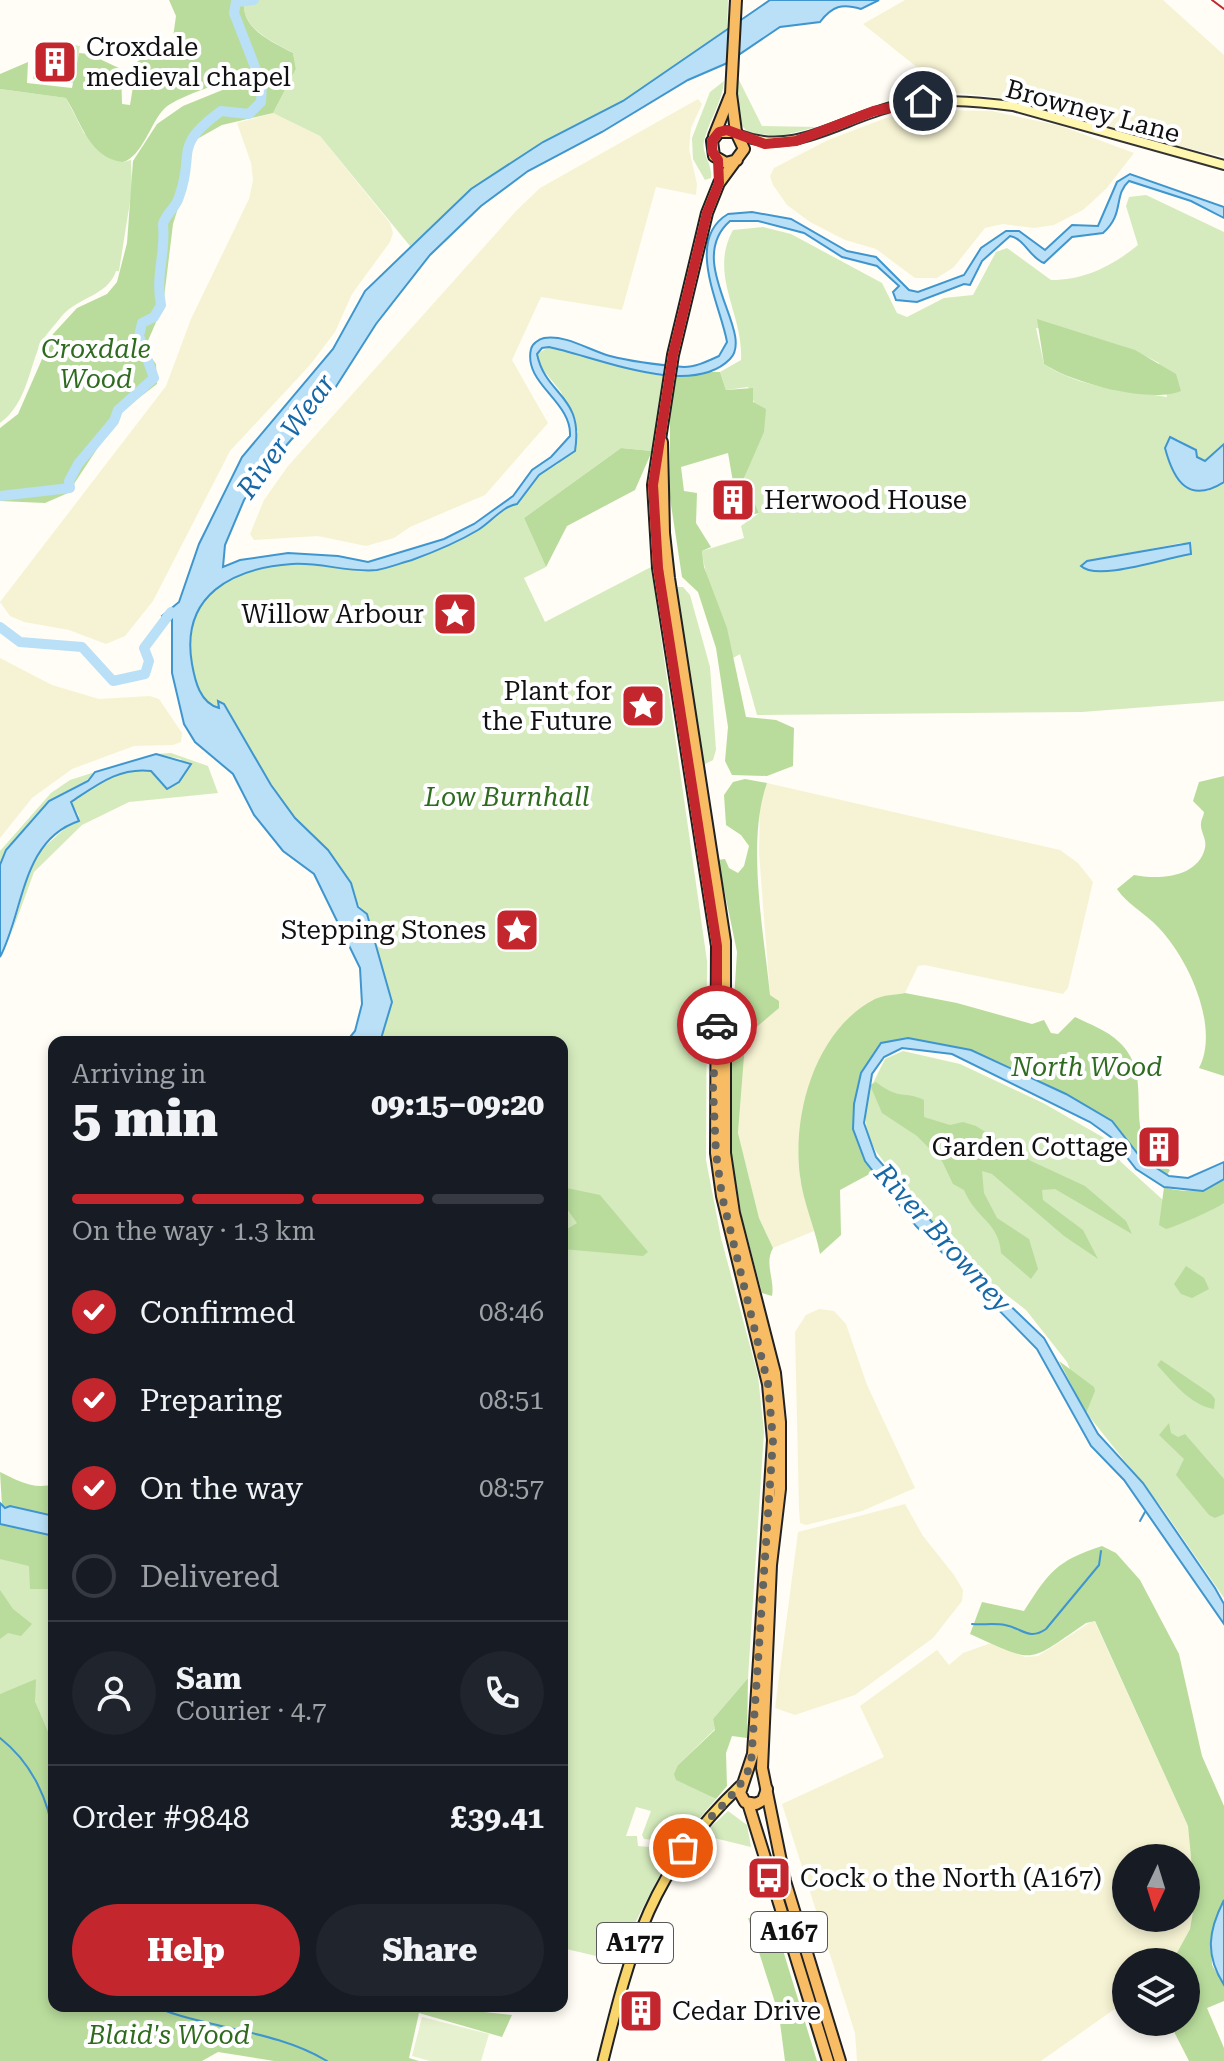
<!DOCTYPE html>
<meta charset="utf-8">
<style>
:root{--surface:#171b24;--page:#20242c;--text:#f1f3f6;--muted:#9ea1a6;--line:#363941;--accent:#c4262e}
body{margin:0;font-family:"Roboto Serif",serif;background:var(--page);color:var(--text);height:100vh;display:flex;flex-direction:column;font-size:30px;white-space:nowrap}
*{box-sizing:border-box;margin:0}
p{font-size:26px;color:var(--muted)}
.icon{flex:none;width:44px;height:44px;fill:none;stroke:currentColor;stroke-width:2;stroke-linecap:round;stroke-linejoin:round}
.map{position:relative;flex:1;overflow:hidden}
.drawer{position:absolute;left:48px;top:1036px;width:520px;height:976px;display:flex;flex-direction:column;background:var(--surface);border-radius:16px;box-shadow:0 4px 12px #0003}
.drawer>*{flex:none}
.needle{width:52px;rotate:184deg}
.buttons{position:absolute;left:1112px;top:1844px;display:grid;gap:16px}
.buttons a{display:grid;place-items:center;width:88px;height:88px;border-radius:50%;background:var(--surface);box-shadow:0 4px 12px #0003;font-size:40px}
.pin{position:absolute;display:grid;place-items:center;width:68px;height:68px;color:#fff;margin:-34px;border:4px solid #fff;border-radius:50%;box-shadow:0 2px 8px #0007}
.courier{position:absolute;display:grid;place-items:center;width:80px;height:80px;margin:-40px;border:6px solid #c4262e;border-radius:50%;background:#fff;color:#222;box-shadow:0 2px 10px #0007}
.overview em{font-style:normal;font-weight:800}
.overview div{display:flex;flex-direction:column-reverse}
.overview{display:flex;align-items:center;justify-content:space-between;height:136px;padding:0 24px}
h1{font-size:52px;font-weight:800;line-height:60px}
.bar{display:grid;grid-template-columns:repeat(4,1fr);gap:12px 8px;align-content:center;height:96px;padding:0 24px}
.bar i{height:10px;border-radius:6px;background:var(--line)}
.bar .on{background:var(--accent)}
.bar p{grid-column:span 4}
.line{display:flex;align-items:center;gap:20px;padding:0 24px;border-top:2px solid var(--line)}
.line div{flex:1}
.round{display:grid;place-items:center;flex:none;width:84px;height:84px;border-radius:42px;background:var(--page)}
ol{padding:0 24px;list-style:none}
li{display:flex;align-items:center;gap:24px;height:88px}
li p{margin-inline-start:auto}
li .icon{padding:8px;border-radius:50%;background:var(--accent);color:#fff;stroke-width:4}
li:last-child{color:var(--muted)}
li i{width:44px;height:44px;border:4px solid var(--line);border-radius:50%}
.button{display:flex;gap:16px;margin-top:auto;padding:16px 24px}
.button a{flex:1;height:92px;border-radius:48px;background:var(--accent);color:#fff;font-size:32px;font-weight:800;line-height:92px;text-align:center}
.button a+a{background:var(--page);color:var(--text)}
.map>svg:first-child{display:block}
</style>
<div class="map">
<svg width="1224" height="2061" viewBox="0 0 1224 2061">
<rect width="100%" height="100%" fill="#fffdf5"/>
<g fill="#f6f3d4" fill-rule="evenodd">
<path d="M905 0H1163L1224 55V157L1126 133 1083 115 1003 98 948 92 863 24Z"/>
<path d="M698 99 702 104 691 128 689 149 697 184 696 195 656 187 622 310 541 297 512 360 548 423 485 495 410 527 394 538 366 546 318 536 254 540 250 534 264 500 288 466 517 210 540 188Z"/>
<path d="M936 110 992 111 1061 126 1134 153 1106 189 1083 210 1054 225 1034 228 1003 224 985 228 954 267 937 278H915L876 249 845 240 810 222 787 205 773 185 770 176 774 168 828 140 886 118Z"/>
<path d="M273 113 320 136 390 223 393 233 390 242 352 294 335 332 310 365 230 451 153 601 125 636 106 644 69 630 24 622 10 616 0 602 166 386 191 319 249 199 253 180 251 163 237 123Z"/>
<path d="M0 658 52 685 99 699 150 696 159 699 182 733 181 742 173 745 134 746 72 769 32 798 0 838Z"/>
<path d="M767 783 1060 850 1078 863 1093 882 1068 988 1063 994 924 965 918 966 905 993 877 998 800 1178 814 1231 773 1248 759 1218 738 1133 745 1044 753 1030 779 1007V1001L770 995 759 853 760 804Z"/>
<path d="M819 1309 834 1311 846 1324 867 1385 915 1488 862 1511 806 1525 800 1523 799 1508 795 1332 806 1315Z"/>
<path d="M905 1504 923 1536 954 1575 963 1590 962 1601 933 1638 855 1695 795 1715 775 1708 798 1532Z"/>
<path d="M1094 1620 1188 1826 1195 1900 1190 1929 1172 1962H1126V2001L1041 2061H857L855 2033 782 1804 884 1757 860 1706 937 1650 949 1665 963 1653 991 1643 1025 1657 1038 1656ZM1126 1858H1186V1918H1126Z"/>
</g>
<g fill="#d5ebbd" fill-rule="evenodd">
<path d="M254 0H728L727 29 623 101 543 142 472 189 410 246 320 136 273 113 296 69 293 53C272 41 241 29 244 1Z"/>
<path d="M56 42 80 46 74 83 33 79 39 46Z"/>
<path d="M736 74 762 126 817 127 780 136 749 133 741 125Z"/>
<path d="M724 81C722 103 709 120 704 141 701 154 713 164 711 178L705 180 693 159 692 138 710 92Z"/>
<path d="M0 89 66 98 84 133 123 162 131 160 132 189 119 271H116C108 296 77 297 61 317 54 326 44 336 39 347 28 374 25 405 0 423Z"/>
<path d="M1146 195 1224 232V444L1205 461 1197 457 1196 450 1177 439 1168 461 1180 483 1208 491 1224 482V701L1082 712 757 715 740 654 733 658C725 622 706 587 702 551L744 538 741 526 759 513 744 478 753 455 755 405 748 387 726 390 720 372 741 360C744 314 708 275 733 230L763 227 791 234 882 283 897 313 907 317 944 298 973 295 996 252 1007 248 1051 280C1085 280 1112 266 1138 245L1126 206 1129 197ZM1036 328C1081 334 1119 341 1159 363L1167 397C1126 390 1079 388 1044 364ZM1181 543 1190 544V554L1093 572 1087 561Z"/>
<path d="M549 347 664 374 652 451 621 448 524 518 546 567 524 578 545 622 651 567 707 961 706 1160 721 1238 758 1376 764 1432 748 1678 713 1719 715 1729 678 1765 677 1780 716 1799 679 1842 644 1839 642 1835 651 1811 636 1807 626 1836H637L638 1846 673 1849 633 1927 622 1962 562 1948V1042H380L392 1002 367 914C353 904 354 886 343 872 328 851 309 836 293 816 266 781 247 742 224 704L219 702V708C200 702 195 681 192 664 179 596 233 568 291 564 320 561 349 573 376 570 388 568 401 563 412 560 426 554 443 548 457 542 473 534 504 506 518 504L539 475 558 464 578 432 561 392 540 366 537 354Z"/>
<path d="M676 587H683L690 595 710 667 716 750 713 760 705 764 702 760Z"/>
<path d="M171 753 208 766 218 793 129 802 82 825 34 872 11 935 31 864 43 848 79 816 71 802C97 785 119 767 151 771L168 789 181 759 156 754Z"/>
<path d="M95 772C83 788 62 791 47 804 28 820 12 844 0 865V851L51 793 70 780Z"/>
<path d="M903 1051 960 1064 1043 1103 1106 1139 1121 1162 1163 1200 1224 1197V1598L1162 1508 1088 1415 1067 1362 1026 1310 991 1283 919 1208 875 1150 867 1132 865 1113 869 1091 885 1059Z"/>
<path d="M0 1524 54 1536V1745L35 1701 14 1690 0 1694Z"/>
<path d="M728 1811 747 1825 751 1847 702 1835Z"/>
</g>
<g fill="#b9dc9c">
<path d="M169 0H254L244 1C241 29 272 42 293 53L296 69 273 113 222 125 197 139 190 151 185 186 173 224 163 306 147 343 148 353 156 364 157 384 122 411 68 493 45 503 0 501V428L18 414 53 334 77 308 107 294 117 282 127 243 133 161 157 124 183 106 247 80C234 76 174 98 164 109 151 122 142 157 123 162 90 159 81 122 66 98L0 89V74L28 62 27 83 72 88 79 53 89 54 121 69 122 104 130 105 137 62 157 47 172 44 176 16Z"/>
<path d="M1037 319 1135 350 1176 374 1181 391C1151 404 1072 383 1044 364Z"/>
<path d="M706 372H720L726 390 753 388V402L766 409 764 432 744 478 759 513 747 516 733 482 728 453 681 467 684 491 697 493 696 523 711 547 702 551 704 567 727 628 746 717 776 720 794 728 793 766 767 776 732 775 725 761 728 727 716 648 698 592 682 577 670 498V403L675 376Z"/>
<path d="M621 448 652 451 635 490 567 526 546 567 524 518Z"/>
<path d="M1224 776V1076L1199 1068C1220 1028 1189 959 1158 927 1146 914 1127 904 1117 889L1134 875C1158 880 1198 878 1205 848 1207 838 1200 832 1201 823 1201 819 1204 816 1204 812L1193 801 1199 782Z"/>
<path d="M745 779 767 783C746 842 764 933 770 995L779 1001V1008L753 1030 745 1044 738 1133 759 1218 773 1248C764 1264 775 1279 772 1296L762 1293 742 1218 726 1126 737 952 718 860 725 859 729 868 738 873 744 866 749 846 741 835 726 825 724 795 733 782Z"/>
<path d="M905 993 957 1003 1032 1024 1044 1020 1051 1033 1058 1034 1075 1017C1089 1024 1107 1030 1119 1042 1160 1080 1114 1137 1170 1170L1164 1180 1149 1173 1121 1136 966 1052 904 1044 875 1060 858 1120 877 1170 840 1190 841 1235 820 1254C815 1228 803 1202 800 1176 792 1114 815 1030 875 999 883 995 895 995 905 993Z"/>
<path d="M876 1082C900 1101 904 1090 924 1100V1117L950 1125 963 1122 976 1126 1031 1161 1085 1186 1126 1221 1132 1234 1055 1189 1042 1190 1043 1200 1083 1230 1098 1259 1064 1236 992 1174 982 1171 984 1193 997 1218 1029 1239 1038 1269 1031 1279 1001 1253C999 1222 976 1219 964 1190L953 1184 942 1161 917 1136 882 1113 870 1085Z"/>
<path d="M1224 1179V1203C1218 1208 1175 1227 1166 1229L1159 1225 1164 1187C1187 1194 1203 1191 1224 1179Z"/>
<path d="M562 1187 600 1195 648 1252 643 1256 562 1249V1232L577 1223 562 1202Z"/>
<path d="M1186 1266 1204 1278 1209 1289 1192 1298 1181 1294 1174 1284Z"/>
<path d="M1161 1360 1211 1394 1215 1399 1214 1409C1190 1405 1173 1382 1157 1365Z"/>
<path d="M1059 1361 1094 1387 1095 1391 1086 1413Z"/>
<path d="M1169 1423 1171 1433 1178 1437 1185 1434 1224 1479V1514L1215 1518 1209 1515 1176 1475 1184 1459 1159 1435Z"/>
<path d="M0 1472C18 1481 34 1490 54 1484V1516L2 1506Z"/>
<path d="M0 1524 54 1536V1589H30L29 1566 0 1559Z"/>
<path d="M1102 1546 1116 1553 1140 1580 1179 1654 1202 1756 1224 1806V1900L1211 1933 1212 1965 1224 1985V2001L1207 2008 1224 2048V2061H1189L1169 2022H1186V1962H1172L1190 1929 1195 1900 1188 1826 1095 1621 1086 1623C1026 1664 1037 1664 970 1634L982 1602 1024 1611C1049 1572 1056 1561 1102 1546Z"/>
<path d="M0 1590 13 1609 32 1624 21 1636 8 1633 0 1639Z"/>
<path d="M748 1678 747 1738 732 1736 726 1753 727 1786 716 1799 676 1780 674 1774 678 1765 715 1730 713 1719Z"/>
<path d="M36 1679 35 1701 54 1745V2006H427L512 2015 502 2037 419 2013 409 2058 419 2061H274L218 2052 202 2061H0V1694Z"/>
<path d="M748 1918 774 1921 817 2061H785L779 2015Z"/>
</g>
<path fill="#e6f2cf" d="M422 2017 489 2034 481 2061H430L412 2056Z"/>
<g fill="#b9e0f7" stroke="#3f96cf" stroke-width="2">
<path d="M770 0H879L861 9C842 3 832 6 820 22L780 27 725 64 688 80 602 132 528 171 481 206 430 255 376 324 330 396 276 457 244 500 225 545 223 567 240 560 288 553 338 556 368 562 444 539 474 524 513 496 532 470 551 457 570 436C572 401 523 384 531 349 532 344 539 339 544 338 565 334 591 351 610 356 633 362 660 365 684 367 696 367 708 361 719 356L727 342C721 306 684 240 728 214L752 212 791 219 847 251 876 257 909 290 918 292 964 275 981 248 1006 231H1019L1045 250 1072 225 1098 226 1117 182 1130 174 1224 207V218L1191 201 1129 181C1113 195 1125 214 1103 233L1072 237 1044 263C1030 258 1025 239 1010 236L982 261 970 285 964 284 917 302 896 300 893 292 899 286 877 266 842 257 804 233 758 221H730C683 262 756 333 730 359 691 399 597 357 549 347L542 348 537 354C546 397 584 394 575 451L539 475 517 504C503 506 491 522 478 530 458 542 434 552 412 560 401 563 388 568 377 570 349 573 320 562 292 564 233 568 180 595 192 664 195 681 200 703 219 708L218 701 224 704 271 785 295 818 328 850 351 883 358 907 367 914 392 1002 380 1042H346L355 1031 362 1004 360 968 314 874 283 851 254 815 233 774 195 742 184 724 172 673V619L165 623 162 616 179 602 199 544 242 457 333 349 365 291 471 189 543 142 623 101Z"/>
<path d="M1170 437 1196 450 1197 457 1205 461 1224 444V482C1189 504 1174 482 1165 448Z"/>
<path d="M1190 543 1191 554C1168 557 1097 582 1081 566L1087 561Z"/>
<path d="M156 754 191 764 179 782 167 789 151 771C119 767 97 785 71 802L79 821C21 840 24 912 0 957V865L6 850 49 801 88 781 95 772Z"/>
<path d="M908 1038 971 1050 1066 1094 1112 1121 1141 1158 1169 1176 1188 1178 1224 1162V1179L1203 1191 1164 1187 1136 1169 1112 1138 1090 1122 952 1054 902 1048 884 1057 872 1074 864 1123 876 1157 975 1272 1044 1338 1098 1434 1143 1483 1215 1588 1224 1604V1624L1124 1480 1091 1446 1037 1349 916 1226 865 1161 853 1129 854 1104 861 1073 881 1043Z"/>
<path d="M0 1503 5 1508 10 1506 54 1516V1536L0 1524Z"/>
<path d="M1224 1900V1985C1205 1955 1208 1931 1224 1900Z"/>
</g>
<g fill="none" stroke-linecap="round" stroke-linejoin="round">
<g stroke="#3f96cf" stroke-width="2">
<path d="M236 0V2"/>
<path d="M1140 1521 1145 1512"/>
<path d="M972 1624C982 1625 995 1623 1005 1625 1022 1628 1029 1641 1046 1629L1099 1565 1101 1551"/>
<path d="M0 1738C32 1763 49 1800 54 1839"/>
<path d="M153 2006C210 2030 273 2029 327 2061"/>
</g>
<g stroke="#b9e0f7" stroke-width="10">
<path d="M0 496 70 488 69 481 78 464 114 421 118 410 154 378 139 336 142 323 154 317 161 305C155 276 166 253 163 224 166 213 176 208 179 197 196 151 171 148 221 111L249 114 261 102 262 85 234 13 236 2 254 0"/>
<path d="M0 627 20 642 82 647 113 681 145 674 149 661 144 648 171 612"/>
</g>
<g stroke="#333" stroke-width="12">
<path id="secondary" d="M740 135C795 157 842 118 895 106 934 98 973 101 1013 106L1224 165"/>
</g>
<g stroke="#222" stroke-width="13">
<path id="primary" d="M603 2061C632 1944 651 1871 740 1786"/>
</g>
<g stroke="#222" stroke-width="14">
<g id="trunk">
<path d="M736 0 731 94 736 132"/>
<path d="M714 136 730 96"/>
<path d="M737 160 726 163 714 156 712 141 719 132H736L744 149 719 183 707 213 673 355 653 485 658 568 717 946 716 1153 722 1196 768 1384 773 1440 753 1754 740 1793 745 1802 756 1804 763 1800 767 1789"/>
<path d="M662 442 664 533 669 578 725 941V1153L734 1213 775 1373 780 1422V1489L771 1565 762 1768 785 1881 840 2061"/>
<path d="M748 1803 828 2061"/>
</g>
</g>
<use href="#secondary" stroke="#fff6b0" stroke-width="8"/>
<use href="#primary" stroke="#f9d66b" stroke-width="9"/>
<use href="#trunk" stroke="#f7bc64" stroke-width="10"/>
<path stroke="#c4262e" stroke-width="2" d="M1212 0 1224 9"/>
</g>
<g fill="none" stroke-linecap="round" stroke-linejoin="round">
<path stroke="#646461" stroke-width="8" stroke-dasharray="0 14.4" d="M683 1848C704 1819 738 1798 751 1764L773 1440 768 1384 722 1196 716 1153 713 1088 717 1025"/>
<path stroke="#c4262e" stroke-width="10" d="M717 1025V946L658 568 653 485 673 355 707 213 719 183 718 160 712 151V141L719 132 727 130 765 144 796 141 874 111 923 101"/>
</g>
<defs>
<g id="building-square" transform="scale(2.3)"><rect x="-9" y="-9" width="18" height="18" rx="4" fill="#c4262e" stroke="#fff"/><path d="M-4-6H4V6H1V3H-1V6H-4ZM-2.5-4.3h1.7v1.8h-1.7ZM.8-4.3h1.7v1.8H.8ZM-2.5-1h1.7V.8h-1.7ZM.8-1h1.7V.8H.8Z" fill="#fff"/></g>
<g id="sight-square" transform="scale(2.3)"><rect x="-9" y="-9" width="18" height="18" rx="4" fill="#c4262e" stroke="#fff"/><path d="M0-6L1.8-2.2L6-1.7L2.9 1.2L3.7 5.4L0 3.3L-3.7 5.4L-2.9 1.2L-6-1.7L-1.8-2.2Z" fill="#fff"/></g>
<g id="bus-square" transform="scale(2.3)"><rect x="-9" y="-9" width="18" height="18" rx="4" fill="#c4262e" stroke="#fff"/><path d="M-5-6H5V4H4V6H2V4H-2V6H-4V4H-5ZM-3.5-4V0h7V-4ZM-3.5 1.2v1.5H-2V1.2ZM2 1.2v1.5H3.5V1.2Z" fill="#fff"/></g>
</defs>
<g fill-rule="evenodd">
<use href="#building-square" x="55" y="62"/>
<use href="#building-square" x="733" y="500"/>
<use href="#sight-square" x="455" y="614"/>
<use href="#sight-square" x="643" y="706"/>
<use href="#sight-square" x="517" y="930"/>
<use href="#building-square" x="1159" y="1147"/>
<use href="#bus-square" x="769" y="1878"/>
<use href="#building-square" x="641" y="2011"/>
</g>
<g text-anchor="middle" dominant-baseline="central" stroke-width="8" stroke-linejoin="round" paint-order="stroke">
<g fill="#fff" stroke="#585858" stroke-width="2">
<rect x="751" y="1912" width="76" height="40" rx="6"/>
<rect x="597" y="1923" width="76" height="40" rx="6"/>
</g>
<g font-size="24" font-weight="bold" fill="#111">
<text x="789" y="1932">A167</text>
<text x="635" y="1943">A177</text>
</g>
<g font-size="26" fill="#111" stroke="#fff" text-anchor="start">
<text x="86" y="47">Croxdale<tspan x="86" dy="30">medieval chapel</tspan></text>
<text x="764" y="500">Herwood House</text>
<text x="424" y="614" text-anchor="end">Willow Arbour</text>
<text x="612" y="691" text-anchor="end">Plant for<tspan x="612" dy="30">the Future</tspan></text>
<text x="486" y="930" text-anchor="end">Stepping Stones</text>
<text x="1128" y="1147" text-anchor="end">Garden Cottage</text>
<text x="800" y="1878">Cock o the North (A167)</text>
<text x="672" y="2011">Cedar Drive</text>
</g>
<g font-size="26" fill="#111" stroke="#fff">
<text transform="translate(1093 111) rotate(15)">Browney Lane</text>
</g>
<g font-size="26" font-style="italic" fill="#2f6b1f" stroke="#fff">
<text x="96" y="349">Croxdale<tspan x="96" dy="30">Wood</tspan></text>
<text x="507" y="797">Low Burnhall</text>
<text x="1087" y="1067">North Wood</text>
<text x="169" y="2035">Blaid's Wood</text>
</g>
<g font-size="28" font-style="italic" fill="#1768a6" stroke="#fff">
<text transform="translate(286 436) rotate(-54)">River Wear</text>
<text transform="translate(943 1238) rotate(48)">River Browney</text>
</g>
</g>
</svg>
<div class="buttons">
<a><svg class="needle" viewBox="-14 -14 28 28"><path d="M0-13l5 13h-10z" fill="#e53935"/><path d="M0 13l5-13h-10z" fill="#9ea1a6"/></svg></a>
<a><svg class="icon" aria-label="layers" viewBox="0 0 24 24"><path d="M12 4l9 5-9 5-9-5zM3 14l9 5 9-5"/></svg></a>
</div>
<div class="pin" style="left:683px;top:1848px;background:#ea580c"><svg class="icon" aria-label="bag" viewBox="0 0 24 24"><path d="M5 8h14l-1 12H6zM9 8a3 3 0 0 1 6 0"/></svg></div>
<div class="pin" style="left:923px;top:101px;background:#1f2937"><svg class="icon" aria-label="home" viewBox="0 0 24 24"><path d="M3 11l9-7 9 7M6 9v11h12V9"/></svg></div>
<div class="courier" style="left:717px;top:1025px"><svg class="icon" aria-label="car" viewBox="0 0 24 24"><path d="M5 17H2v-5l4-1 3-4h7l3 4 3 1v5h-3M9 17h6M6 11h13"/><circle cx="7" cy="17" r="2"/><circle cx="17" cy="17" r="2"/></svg></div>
<section class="drawer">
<div class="overview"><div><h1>5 min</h1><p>Arriving in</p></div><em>09:15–09:20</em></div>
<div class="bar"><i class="on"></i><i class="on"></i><i class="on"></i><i></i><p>On the way · 1.3 km</p></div>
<ol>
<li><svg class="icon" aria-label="check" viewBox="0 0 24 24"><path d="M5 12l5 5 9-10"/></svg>Confirmed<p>08:46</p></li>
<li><svg class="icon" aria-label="check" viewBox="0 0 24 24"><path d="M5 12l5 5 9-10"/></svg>Preparing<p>08:51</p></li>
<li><svg class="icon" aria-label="check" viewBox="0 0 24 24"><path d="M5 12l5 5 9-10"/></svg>On the way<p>08:57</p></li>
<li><i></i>Delivered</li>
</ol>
<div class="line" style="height:144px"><a class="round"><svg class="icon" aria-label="person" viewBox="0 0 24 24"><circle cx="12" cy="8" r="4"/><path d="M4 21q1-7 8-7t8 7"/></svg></a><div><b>Sam</b><p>Courier · 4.7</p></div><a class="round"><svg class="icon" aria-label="phone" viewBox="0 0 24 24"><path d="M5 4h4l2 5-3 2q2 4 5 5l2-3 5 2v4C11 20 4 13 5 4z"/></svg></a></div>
<div class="line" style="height:104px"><div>Order #9848</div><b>£39.41</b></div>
<div class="button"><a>Help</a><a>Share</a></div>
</section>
</div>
